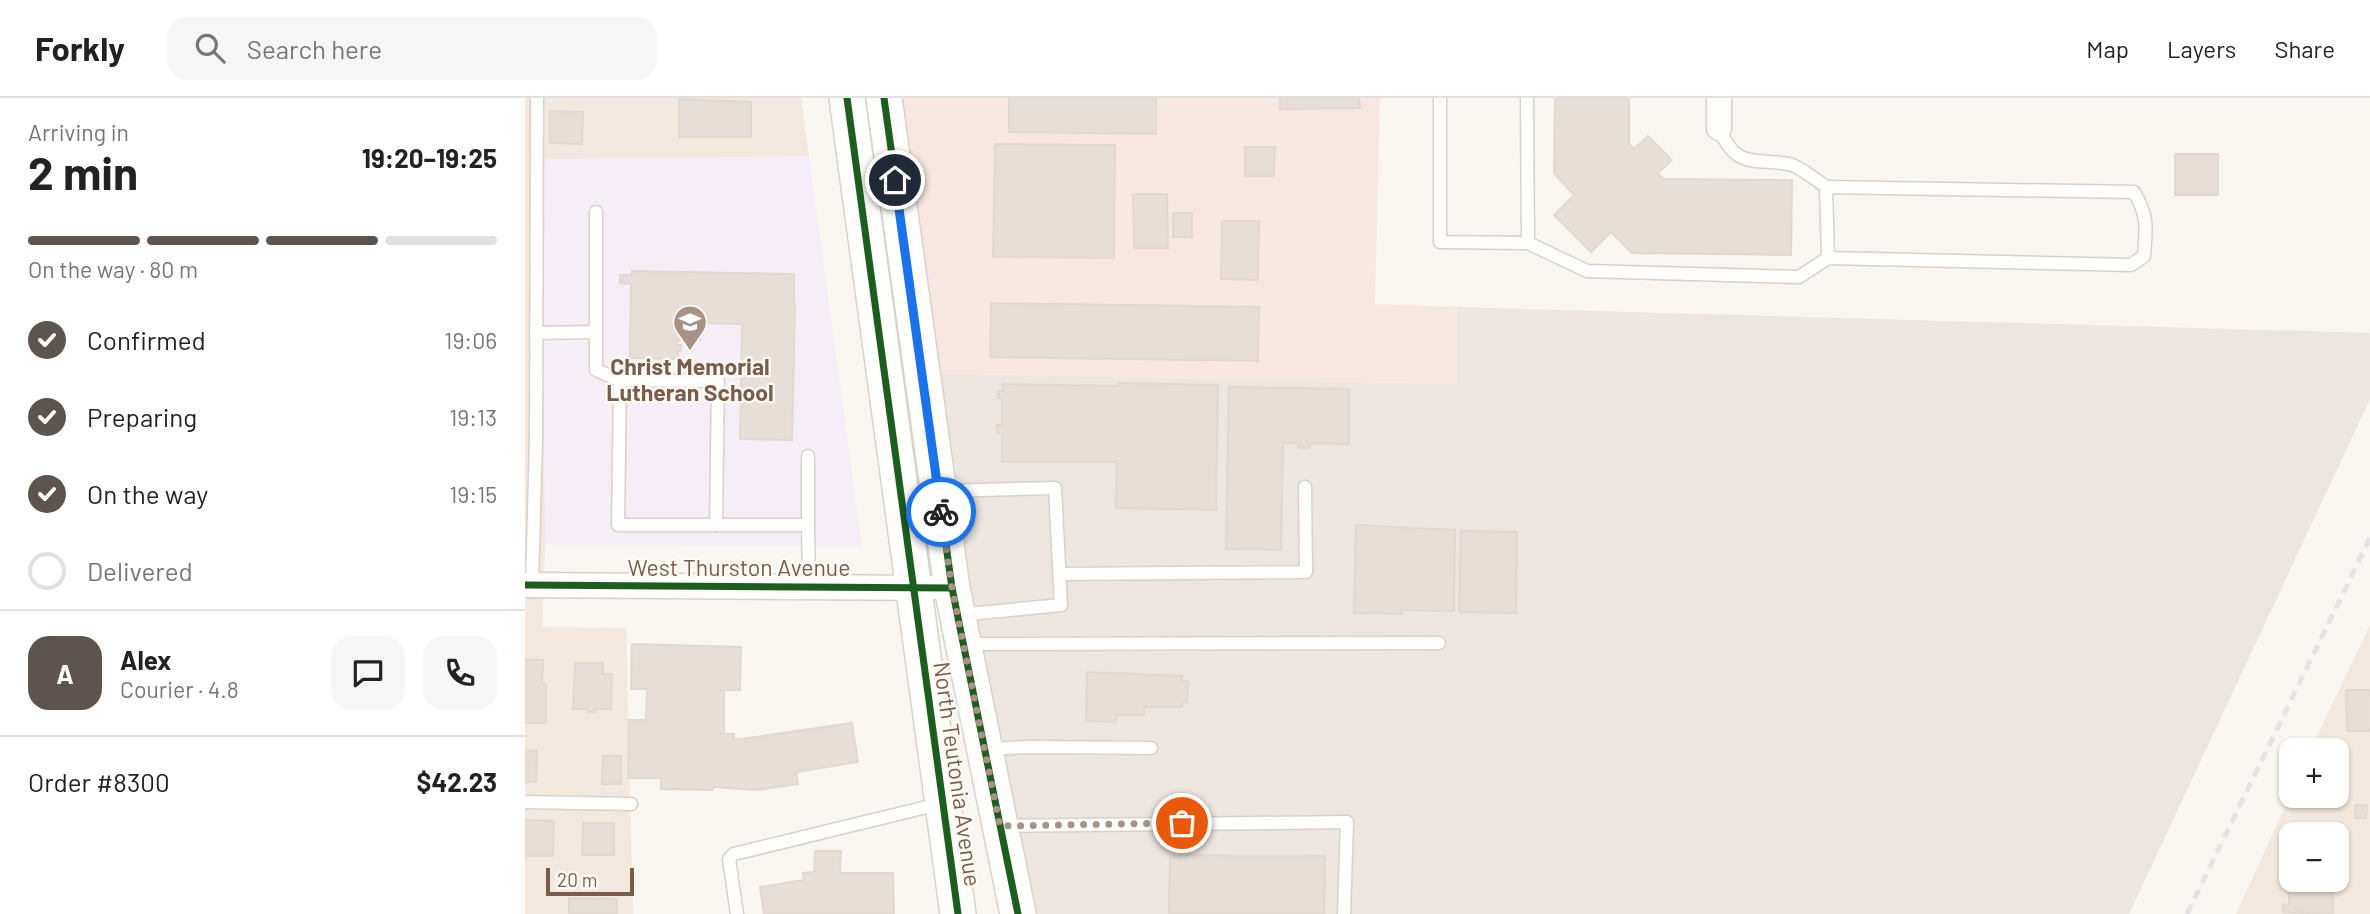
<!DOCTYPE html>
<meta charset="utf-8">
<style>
:root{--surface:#fff;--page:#f6f6f6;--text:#222;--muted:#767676;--line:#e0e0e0;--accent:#5d544f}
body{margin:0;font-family:Barlow,sans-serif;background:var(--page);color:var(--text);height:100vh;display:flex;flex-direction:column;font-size:26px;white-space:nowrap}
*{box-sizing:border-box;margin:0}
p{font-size:23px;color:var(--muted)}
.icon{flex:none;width:38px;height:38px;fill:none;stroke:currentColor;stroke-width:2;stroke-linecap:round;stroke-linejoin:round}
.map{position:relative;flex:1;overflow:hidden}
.details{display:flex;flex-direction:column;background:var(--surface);width:525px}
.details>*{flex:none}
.controls{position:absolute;left:1754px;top:640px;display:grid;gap:14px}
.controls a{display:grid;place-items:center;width:70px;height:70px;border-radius:14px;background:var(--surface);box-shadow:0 2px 5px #0004;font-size:35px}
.scale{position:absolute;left:21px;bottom:18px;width:88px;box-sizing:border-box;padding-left:7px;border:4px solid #7a5c4d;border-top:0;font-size:19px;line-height:24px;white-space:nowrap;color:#7a5c4d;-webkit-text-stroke:5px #fffaf3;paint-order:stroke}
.pin{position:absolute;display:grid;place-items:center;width:60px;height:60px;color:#fff;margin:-30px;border:4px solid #fff;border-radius:50%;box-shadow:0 2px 7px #0007}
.courier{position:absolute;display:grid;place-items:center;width:70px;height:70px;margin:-35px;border:5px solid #1a73e8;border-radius:50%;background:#fff;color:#222;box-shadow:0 2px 9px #0007}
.overview em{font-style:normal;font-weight:700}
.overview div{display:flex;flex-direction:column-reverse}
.overview{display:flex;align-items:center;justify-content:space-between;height:119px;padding:0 28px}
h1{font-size:46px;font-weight:700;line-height:52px}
.bar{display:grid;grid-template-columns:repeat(4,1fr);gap:10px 7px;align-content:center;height:84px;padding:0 28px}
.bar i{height:9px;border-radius:5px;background:var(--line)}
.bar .active{background:var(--accent)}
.bar p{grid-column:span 4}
.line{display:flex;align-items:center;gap:18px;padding:0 28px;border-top:2px solid var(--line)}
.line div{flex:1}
.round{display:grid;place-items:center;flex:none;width:74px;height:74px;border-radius:21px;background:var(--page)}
ol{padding:0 28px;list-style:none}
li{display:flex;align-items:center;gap:21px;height:77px}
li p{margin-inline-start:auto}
li .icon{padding:7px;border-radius:50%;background:var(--accent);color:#fff;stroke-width:4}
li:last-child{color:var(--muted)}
li i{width:38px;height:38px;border:4px solid var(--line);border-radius:50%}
header{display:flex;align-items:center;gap:42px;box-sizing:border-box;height:98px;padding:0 35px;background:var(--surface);border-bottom:2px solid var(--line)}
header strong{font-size:33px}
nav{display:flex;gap:38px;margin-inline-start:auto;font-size:24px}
.search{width:490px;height:63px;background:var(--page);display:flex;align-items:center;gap:18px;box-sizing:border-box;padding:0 24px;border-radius:21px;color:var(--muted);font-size:26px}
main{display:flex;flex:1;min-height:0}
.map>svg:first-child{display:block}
</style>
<header>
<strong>Forkly</strong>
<div class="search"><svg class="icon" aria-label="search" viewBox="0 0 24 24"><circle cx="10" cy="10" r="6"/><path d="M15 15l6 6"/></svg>Search here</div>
<nav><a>Map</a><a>Layers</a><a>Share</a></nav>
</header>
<main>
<section class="details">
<div class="overview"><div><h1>2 min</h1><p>Arriving in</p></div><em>19:20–19:25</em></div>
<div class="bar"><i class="active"></i><i class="active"></i><i class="active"></i><i></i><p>On the way · 80 m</p></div>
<ol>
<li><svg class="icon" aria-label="check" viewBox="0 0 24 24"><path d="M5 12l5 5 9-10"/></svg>Confirmed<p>19:06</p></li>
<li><svg class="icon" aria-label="check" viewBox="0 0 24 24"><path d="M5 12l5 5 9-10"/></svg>Preparing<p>19:13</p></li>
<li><svg class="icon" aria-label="check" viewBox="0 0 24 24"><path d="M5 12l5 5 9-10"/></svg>On the way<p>19:15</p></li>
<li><i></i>Delivered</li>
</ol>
<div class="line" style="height:126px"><b class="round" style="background:var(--accent);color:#fff">A</b><div><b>Alex</b><p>Courier · 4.8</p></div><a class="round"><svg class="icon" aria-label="chat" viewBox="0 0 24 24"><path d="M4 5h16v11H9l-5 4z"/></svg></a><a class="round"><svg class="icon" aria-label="phone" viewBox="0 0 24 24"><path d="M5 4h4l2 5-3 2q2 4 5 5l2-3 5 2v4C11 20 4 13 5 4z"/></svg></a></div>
<div class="line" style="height:91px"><div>Order #8300</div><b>$42.23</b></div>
</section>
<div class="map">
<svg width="1845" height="816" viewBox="0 0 1845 816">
<rect width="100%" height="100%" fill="#f9f5f0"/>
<g fill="#f2e8de" fill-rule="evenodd">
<path d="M0 0H276L284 58 18 62 20 447 17 529 101 530 108 816H0Z"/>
<path d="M1845 527V816H1711L1766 696V698H1811V653H1785ZM1766 737H1811V782H1766Z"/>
</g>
<path fill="#f6e8e1" d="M359 0H855L850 206 932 209V286L397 275Z"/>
<path fill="#ede5e0" d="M932 209 1845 235V301L1604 816H493L397 275 932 286Z"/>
<path fill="#f6eef6" d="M284 58 337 449 20 447 18 61Z"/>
<g fill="#e6ded7" stroke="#e2d8d2" stroke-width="2">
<path d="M484 0H631V36L484 34Z"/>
<path d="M755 0H834L835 10 755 11Z"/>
<path d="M1030 0H1104V46L1109 51 1123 38 1147 62 1133 75 1138 81 1267 82 1266 157 1107 155 1086 134 1066 154 1029 117 1049 97 1029 75Z"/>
<path d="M154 1 226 4V39H154Z"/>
<path d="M25 13 58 14 57 46 25 45Z"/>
<path d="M470 46 590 47 589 160 468 159Z"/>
<path d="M720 49H750L749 78H720Z"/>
<rect x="1650" y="56" width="43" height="41"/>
<path d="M608 96H642L643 150H609Z"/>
<rect x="648" y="115" width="19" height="24"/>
<path d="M697 123H734L733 182 696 181Z"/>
<path d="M107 173 269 176V206H270L267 342 215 341 217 226 175 225V242H152V247H156V253H153V261L105 260 106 186 95 185V177H106Z"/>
<path d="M466 205 734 209 733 263 465 259Z"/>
<path d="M593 285 693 287 691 412 591 410 592 364H477V335H472V327H477V300H473V293H478V286L593 288Z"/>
<path d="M704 289 824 291V346L785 345V350H773V345H758L756 452 701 451Z"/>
<path d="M831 427 930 432 929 513 877 512V516L829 515Z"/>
<path d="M936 433 992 434 991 515 934 514Z"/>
<path d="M107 546 216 549 215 592H199V636H209V642L327 625 333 664 271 674 273 686 232 692 188 689V692L136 691V680H103L104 622H121L122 591H106Z"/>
<path d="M0 562H18L17 586H21V625H0Z"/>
<path d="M50 565H78V576H87L86 611H70V614H63V611H48Z"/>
<path d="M562 574 657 578V583H663L662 604H657V609H619V617H591V624L561 623Z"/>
<path d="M1821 592H1845V633H1822Z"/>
<path d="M0 652 12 653 11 684H0Z"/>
<path d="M78 658H96V686H77Z"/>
<path d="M1830 707H1842L1841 720H1830Z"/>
<path d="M0 722 29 723 28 758H0Z"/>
<path d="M58 725H89V757H57Z"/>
<path d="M290 753H316L315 775H368L369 816H239L235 789 279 782 278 775 289 774Z"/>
<path d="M645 757 800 758 799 816H644Z"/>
<path d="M1796 783H1808V816L1758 814V806L1764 807V793L1787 789V793H1796Z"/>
<path d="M44 800 92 801V816H44Z"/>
</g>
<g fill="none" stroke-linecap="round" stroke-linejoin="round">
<g stroke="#d7d1cb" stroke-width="15">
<g id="lane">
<path d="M915 0V144L1003 145"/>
<path d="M1002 0 1003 145 1062 173 1274 179 1303 160 1606 167 1619 158C1621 131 1624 119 1609 94L1301 89 1303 160"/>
<path d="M1194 30C1211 71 1227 60 1264 66 1276 69 1291 82 1301 89"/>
<path d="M71 114V272L95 282 93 427H283L284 489"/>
<path d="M11 235 71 234"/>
<path d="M95 282 193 283 191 427"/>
<path d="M283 358V427"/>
<path d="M417 393 530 390 536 507 433 517"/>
<path d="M536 476 781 474 780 389"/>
<path d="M7 487 11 342 12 0"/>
<path d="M442 546 914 545"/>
<path d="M463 651 502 649 626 650"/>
<path d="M0 704 106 706"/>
<path d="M479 728 822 724 819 816"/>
<path d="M212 816 204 761 209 756 414 706"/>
</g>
</g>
<g stroke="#d7d1cb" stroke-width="27">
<g id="street">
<path d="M1194 30V0"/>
<path d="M0 487 405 490"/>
</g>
</g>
<g stroke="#d9d2cb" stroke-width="38">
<g id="secondary">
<path d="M322 0 433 816"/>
<path d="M359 0 427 490 493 816"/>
</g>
</g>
<use href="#lane" stroke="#fefefd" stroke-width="12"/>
<use href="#street" stroke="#fefefd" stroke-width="24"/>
<use href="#secondary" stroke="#fefefd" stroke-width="35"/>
<path stroke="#e6e3e7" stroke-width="5" stroke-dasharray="10 7" stroke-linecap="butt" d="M1662 816 1845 440"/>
<g stroke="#fffaf3" stroke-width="11">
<g id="cycleway">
<path d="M322 0 433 816"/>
<path d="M359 0 427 490 493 816"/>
<path d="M0 487 427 490"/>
</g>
</g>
<use href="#cycleway" stroke="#1b5e20" stroke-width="7"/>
</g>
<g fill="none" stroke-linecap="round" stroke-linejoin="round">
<path stroke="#a69286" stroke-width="7" stroke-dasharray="0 12.6" d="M416 414 427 490 475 728 657 725"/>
<path stroke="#1a73e8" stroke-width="9" d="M370 82 416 414"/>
</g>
<defs>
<g id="school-pin" transform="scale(1.75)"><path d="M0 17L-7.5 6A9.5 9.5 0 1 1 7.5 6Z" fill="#a69286" stroke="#fffaf3"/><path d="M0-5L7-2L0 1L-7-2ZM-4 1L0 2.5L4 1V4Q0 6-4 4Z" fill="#fff"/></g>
</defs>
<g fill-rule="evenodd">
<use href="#school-pin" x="165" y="224"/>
</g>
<g text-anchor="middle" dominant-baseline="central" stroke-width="5" stroke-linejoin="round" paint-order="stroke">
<g font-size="23" font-weight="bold" fill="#7a5c4d" stroke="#fffaf3">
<text x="165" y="268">Christ Memorial<tspan x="165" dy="26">Lutheran School</tspan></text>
</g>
<g font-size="23" fill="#7a5c4d" stroke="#fffaf3">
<text x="214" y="469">West Thurston Avenue</text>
<text transform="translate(433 676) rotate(82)">North Teutonia Avenue</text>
</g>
</g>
</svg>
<div class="controls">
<a>+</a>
<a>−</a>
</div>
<div class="scale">20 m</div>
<div class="pin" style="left:657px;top:725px;background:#ea580c"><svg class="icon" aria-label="bag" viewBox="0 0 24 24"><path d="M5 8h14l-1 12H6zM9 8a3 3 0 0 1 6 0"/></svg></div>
<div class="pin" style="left:370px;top:82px;background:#1f2937"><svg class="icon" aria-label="home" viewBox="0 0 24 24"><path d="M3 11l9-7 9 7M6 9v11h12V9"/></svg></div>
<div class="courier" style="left:416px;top:414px"><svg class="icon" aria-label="bike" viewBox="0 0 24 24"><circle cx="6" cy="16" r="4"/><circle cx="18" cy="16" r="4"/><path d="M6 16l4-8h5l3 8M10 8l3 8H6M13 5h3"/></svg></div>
</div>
</main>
